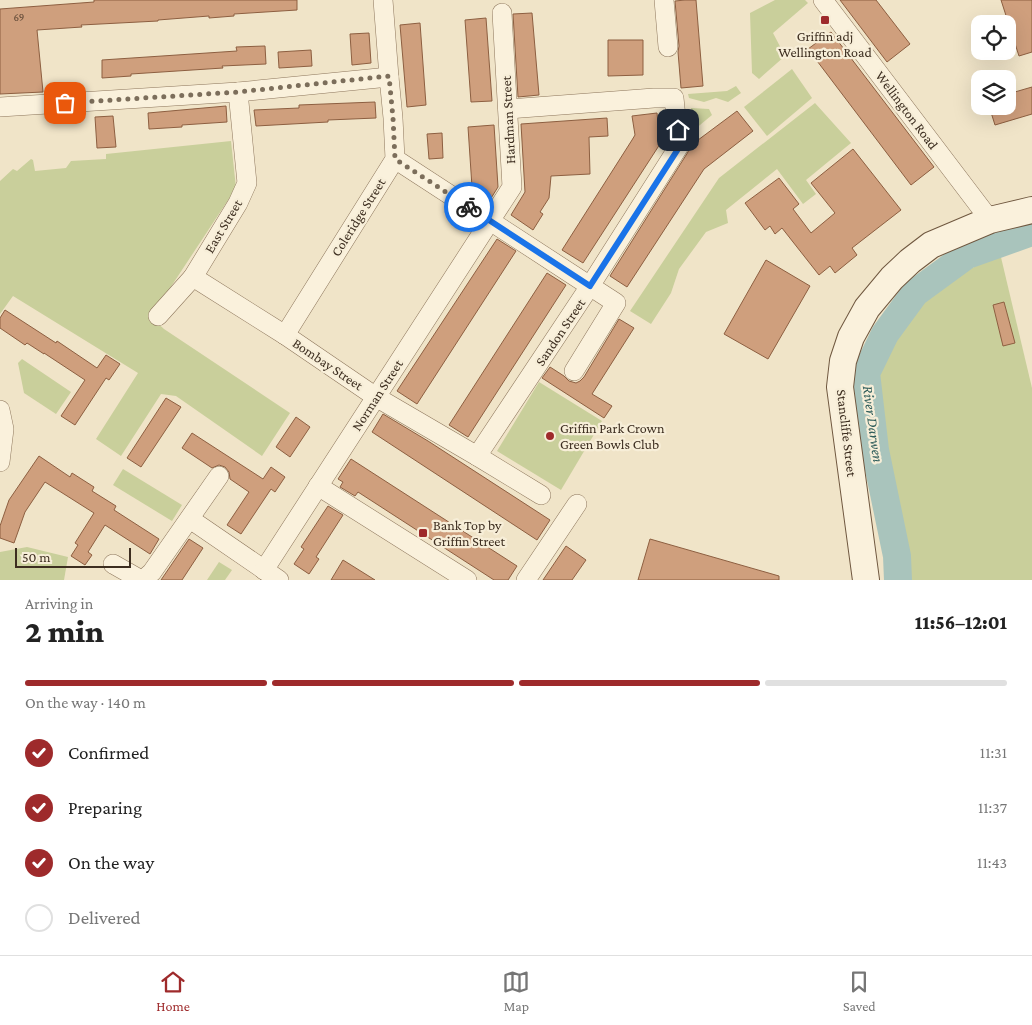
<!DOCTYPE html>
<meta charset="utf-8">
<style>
:root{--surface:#fff;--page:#f6f6f6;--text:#222;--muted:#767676;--line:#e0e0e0;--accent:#9e2a2b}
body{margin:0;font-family:"Crimson Pro",serif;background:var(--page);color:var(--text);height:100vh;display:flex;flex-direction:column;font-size:19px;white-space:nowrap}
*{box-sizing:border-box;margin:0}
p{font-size:16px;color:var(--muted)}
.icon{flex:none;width:28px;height:28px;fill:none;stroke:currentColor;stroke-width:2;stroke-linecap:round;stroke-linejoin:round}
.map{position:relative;height:580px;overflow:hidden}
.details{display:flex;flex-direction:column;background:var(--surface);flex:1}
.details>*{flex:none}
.fabs{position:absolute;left:971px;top:15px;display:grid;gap:10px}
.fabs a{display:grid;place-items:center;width:45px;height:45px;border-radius:10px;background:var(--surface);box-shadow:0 5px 20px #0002;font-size:25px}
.scale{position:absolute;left:15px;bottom:12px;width:116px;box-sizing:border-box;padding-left:5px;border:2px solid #3d2e20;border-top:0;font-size:14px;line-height:18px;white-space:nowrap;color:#3d2e20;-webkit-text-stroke:4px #f7eed8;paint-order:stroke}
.pin{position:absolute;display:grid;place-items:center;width:42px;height:42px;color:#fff;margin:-21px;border-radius:10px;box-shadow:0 2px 8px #0006}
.courier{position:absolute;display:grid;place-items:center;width:50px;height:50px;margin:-25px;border:4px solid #1a73e8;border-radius:50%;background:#fff;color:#222;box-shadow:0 1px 6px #0007}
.summary em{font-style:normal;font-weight:800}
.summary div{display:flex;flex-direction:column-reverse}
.summary{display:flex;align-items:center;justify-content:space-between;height:85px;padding:0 25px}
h1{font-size:32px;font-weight:800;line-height:38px}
.bar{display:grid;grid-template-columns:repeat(4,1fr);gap:8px 5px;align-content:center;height:60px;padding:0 25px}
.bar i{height:6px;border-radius:4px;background:var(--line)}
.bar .current{background:var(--accent)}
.bar p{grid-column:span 4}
ol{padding:0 25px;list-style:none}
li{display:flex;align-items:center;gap:15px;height:55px}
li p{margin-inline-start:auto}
li .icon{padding:5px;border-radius:50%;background:var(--accent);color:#fff;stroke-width:4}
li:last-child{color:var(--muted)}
li i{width:28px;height:28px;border:2px solid var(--line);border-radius:50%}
.tab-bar{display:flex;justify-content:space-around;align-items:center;height:70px;border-top:1px solid var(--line);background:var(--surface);font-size:14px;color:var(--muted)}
.tab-bar a{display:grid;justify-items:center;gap:2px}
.tab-bar .current{color:var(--accent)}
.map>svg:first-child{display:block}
</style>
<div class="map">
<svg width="1032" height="580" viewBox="0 0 1032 580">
<rect width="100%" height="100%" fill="#f0e4c8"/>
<g fill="#c9cf9b">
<path d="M775 0H805L808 3 773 33 785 56 759 79 752 73 750 13Z"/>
<path d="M792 69 812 98 767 136 744 107Z"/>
<path d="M736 86 741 93 728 102 716 98 704 102 689 98 688 94 727 91Z"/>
<path d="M815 103 851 143 806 180 816 194 803 204 777 169 726 210 728 223 706 232 679 269 671 293 651 324 630 311 719 178Z"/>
<path d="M691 108 709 109 712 115 694 130 690 123Z"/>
<path d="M231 141 236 188 151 317 164 329 290 413 262 456 176 396 161 394 121 456 96 439 138 373 13 296 0 314V181L13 169 17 171 31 159 33 160 35 171 66 168 71 161 106 159V154Z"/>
<path d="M1000 253 1032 388V580H909L875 372 891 342 912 311 939 286Z"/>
<path d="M22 359 71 392 56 414 24 393 18 363Z"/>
<path d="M539 382 602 421 561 490 497 451Z"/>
<path d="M123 469 182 505 172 521 113 485Z"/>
<path d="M27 547 68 557 64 580H0V552Z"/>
<path d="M219 562 232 570 225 580H207Z"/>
</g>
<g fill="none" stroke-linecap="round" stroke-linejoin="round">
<path stroke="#a9c4bc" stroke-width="28" d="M898 580 897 556 875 450 866 373 885 334 915 293 967 255 1032 232"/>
</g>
<g fill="#cf9f7d" stroke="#8d5f41">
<path d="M94 0H297V10L234 14V16L209 18V16L158 20V21L81 25 82 27 37 30 43 92 0 94V9L94 2Z"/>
<path d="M685 0H696L703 86 681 88 678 52 679 46 675 1Z"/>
<path d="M840 0H876L910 44 887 62Z"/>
<path d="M1001 0H1032V52L1019 56Z"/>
<path d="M532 13 539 95 518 97 513 14Z"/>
<path d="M486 18 492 101 471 102 465 20Z"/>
<path d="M420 23 426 105 407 107 400 25Z"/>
<path d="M831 32 934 167 911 185 808 49Z"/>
<path d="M369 33 371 63 352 65 350 34Z"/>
<path d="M608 40H643V75L608 76Z"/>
<path d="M265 46 266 64 222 66 223 68 131 74V76L102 78V60L237 51 236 47Z"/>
<path d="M311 50 312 66 279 68 278 52Z"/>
<path d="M1032 87V114L995 125 989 106H1008V94Z"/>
<path d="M375 102 376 118 328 120V122L256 126 254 110 299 108V105Z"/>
<path d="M226 106 227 122 182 125V127L149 129 148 113Z"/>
<path d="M737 111 753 131 704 169 627 287 610 276 688 152 690 146Z"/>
<path d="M657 113 660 144 583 263 562 250 632 140 635 135 632 116Z"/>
<path d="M113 116 116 147 97 148 95 117Z"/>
<path d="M607 118 608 136 589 137 590 174 551 176 549 198 540 212 543 214 533 230 511 215 525 192 521 124Z"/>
<path d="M494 125 498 187 488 203 470 190 472 187 468 127Z"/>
<path d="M442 133 443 158 429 159 427 134Z"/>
<path d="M853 149 901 210 852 248 857 255 835 273 830 266 819 275 782 228 775 234 770 226 765 230 745 203 779 178 799 204 793 209 811 233 835 213 811 183Z"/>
<path d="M497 239 516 251 417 404 397 391Z"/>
<path d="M766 260 810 286 768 359 724 334Z"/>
<path d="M547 273 566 285 468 437 449 425Z"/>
<path d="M1004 302 1015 343 1003 346 993 305Z"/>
<path d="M5 310 56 343 57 341 97 368 106 355 120 364 109 380 106 378 75 425 61 416 85 380 44 353V354L27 343 25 345 0 328V318Z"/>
<path d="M619 319 634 328 592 394 612 406 604 418 542 378 550 367 564 376 569 381 576 383 580 381 584 377Z"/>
<path d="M166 398 181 407 141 467 127 458Z"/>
<path d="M383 414 428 441 550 520 537 540 372 432Z"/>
<path d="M296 417 310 427 290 457 276 447Z"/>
<path d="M192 433 263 479 271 467 285 477 275 492 271 489 241 534 227 525 249 492 230 479 229 472 225 467 219 465 212 468 182 448Z"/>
<path d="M39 456 70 477 72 473 94 487 92 491 116 506 114 510 159 539 150 554 105 525 88 552 92 555 85 565 71 556 78 545 75 543 94 513 45 482 25 512 14 543 0 538V526L9 500Z"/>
<path d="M351 459 517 566 508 580H494L358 492 355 496 340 487 343 482 338 479Z"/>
<path d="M328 506 343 515 316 557 319 559 309 574 294 564 304 549 301 547Z"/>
<path d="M189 539 203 548 182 580H161Z"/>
<path d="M650 539 779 576V580H638Z"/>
<path d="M566 546 586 560 572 580H543Z"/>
<path d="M343 560 375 580H331Z"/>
</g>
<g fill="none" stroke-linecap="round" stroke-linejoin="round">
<g stroke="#8d765c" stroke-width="20">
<g id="minor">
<path d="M664 0 668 47"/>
<path d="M823 0 990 220"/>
<path d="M0 107 238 92 389 77"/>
<path d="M395 159 616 303 574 371"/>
<path d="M193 277 285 335 376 397 477 456 541 495"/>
<path d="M158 316 193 277 238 203 247 183 238 92"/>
<path d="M285 335 395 159 393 118 389 77 383 0"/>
<path d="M0 410 4 429 0 462"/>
<path d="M477 456 590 286 679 146 674 98H654L508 109"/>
<path d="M318 486 467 580"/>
<path d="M190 519 279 580"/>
<path d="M113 564 141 580"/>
<path d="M264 570 512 187 502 13"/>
<path d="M143 580 152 572 219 476"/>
<path d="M526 580 577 504"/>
</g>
</g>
<g stroke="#6f573f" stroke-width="28">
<path id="secondary" d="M866 580 840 387 843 361 851 337 867 308 892 278 910 261 931 245 990 220 1032 210"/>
</g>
<use href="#minor" stroke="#faf1dc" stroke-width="19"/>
<use href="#secondary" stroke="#faf1dc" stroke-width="26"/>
</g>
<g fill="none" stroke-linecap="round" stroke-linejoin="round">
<path stroke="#7c6e5b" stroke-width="5" stroke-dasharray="0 9" d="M65 103 238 92 389 76 393 118 395 159 469 207"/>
<path stroke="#1a73e8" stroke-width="6" d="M469 207 590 286 680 146 678 130"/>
</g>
<g fill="#9e2a2b" stroke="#f7eed8" stroke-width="2">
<rect x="820" y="15" width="10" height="10" rx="2.5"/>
<circle cx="550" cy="436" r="5"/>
<rect x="418" y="528" width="10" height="10" rx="2.5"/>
</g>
<g text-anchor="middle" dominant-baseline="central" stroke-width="4.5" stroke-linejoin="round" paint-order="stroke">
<g font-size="11" fill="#624a37">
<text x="19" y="17">69</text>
</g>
<g font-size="14" fill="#3d2e20" stroke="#f7eed8" text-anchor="start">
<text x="825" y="36" text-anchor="middle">Griffin adj<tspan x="825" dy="16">Wellington Road</tspan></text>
<text x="560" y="428">Griffin Park Crown<tspan x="560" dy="16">Green Bowls Club</tspan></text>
<text x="433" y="525">Bank Top by<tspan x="433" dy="16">Griffin Street</tspan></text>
</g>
<g font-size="14" fill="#3d2e20" stroke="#f7eed8">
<text transform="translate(907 110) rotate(53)">Wellington Road</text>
<text transform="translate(508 120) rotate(-93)">Hardman Street</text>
<text transform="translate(358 217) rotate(-58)">Coleridge Street</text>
<text transform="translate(223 226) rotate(-59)">East Street</text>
<text transform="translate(560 332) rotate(-56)">Sandon Street</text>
<text transform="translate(328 364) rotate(34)">Bombay Street</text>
<text transform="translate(377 395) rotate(-57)">Norman Street</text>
<text transform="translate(847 433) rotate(83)">Stancliffe Street</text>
</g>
<g font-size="15" font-style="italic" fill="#2f5d5a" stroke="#f7eed8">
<text transform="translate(873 424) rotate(82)">River Darwen</text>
</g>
</g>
</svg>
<div class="fabs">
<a><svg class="icon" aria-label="locate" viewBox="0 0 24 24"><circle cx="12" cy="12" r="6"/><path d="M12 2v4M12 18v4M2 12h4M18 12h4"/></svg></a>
<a><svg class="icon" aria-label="layers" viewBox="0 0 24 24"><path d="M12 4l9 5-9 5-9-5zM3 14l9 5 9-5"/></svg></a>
</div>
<div class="scale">50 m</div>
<div class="pin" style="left:65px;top:103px;background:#ea580c"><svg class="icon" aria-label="bag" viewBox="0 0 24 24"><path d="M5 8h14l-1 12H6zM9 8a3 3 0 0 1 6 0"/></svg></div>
<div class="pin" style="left:678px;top:130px;background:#1f2937"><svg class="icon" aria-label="home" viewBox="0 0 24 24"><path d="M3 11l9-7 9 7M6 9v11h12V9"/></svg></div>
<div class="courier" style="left:469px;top:207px"><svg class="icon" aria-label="bike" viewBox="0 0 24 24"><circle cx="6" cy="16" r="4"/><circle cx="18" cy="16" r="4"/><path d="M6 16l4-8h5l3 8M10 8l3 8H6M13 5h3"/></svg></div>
</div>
<section class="details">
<div class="summary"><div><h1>2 min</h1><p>Arriving in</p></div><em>11:56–12:01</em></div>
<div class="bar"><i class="current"></i><i class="current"></i><i class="current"></i><i></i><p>On the way · 140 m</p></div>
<ol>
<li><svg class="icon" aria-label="check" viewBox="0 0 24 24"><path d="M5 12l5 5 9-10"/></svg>Confirmed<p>11:31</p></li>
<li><svg class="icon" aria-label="check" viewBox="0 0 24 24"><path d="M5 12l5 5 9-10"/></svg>Preparing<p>11:37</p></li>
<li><svg class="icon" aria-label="check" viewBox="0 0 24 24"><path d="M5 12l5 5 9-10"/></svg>On the way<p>11:43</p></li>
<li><i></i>Delivered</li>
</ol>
</section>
<nav class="tab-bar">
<a class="current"><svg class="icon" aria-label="home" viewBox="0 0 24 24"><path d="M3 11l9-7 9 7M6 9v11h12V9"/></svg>Home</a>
<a><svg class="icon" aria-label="map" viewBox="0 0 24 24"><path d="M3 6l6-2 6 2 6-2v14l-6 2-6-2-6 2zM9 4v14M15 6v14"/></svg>Map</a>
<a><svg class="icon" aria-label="saved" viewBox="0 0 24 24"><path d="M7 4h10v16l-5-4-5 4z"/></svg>Saved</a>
</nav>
